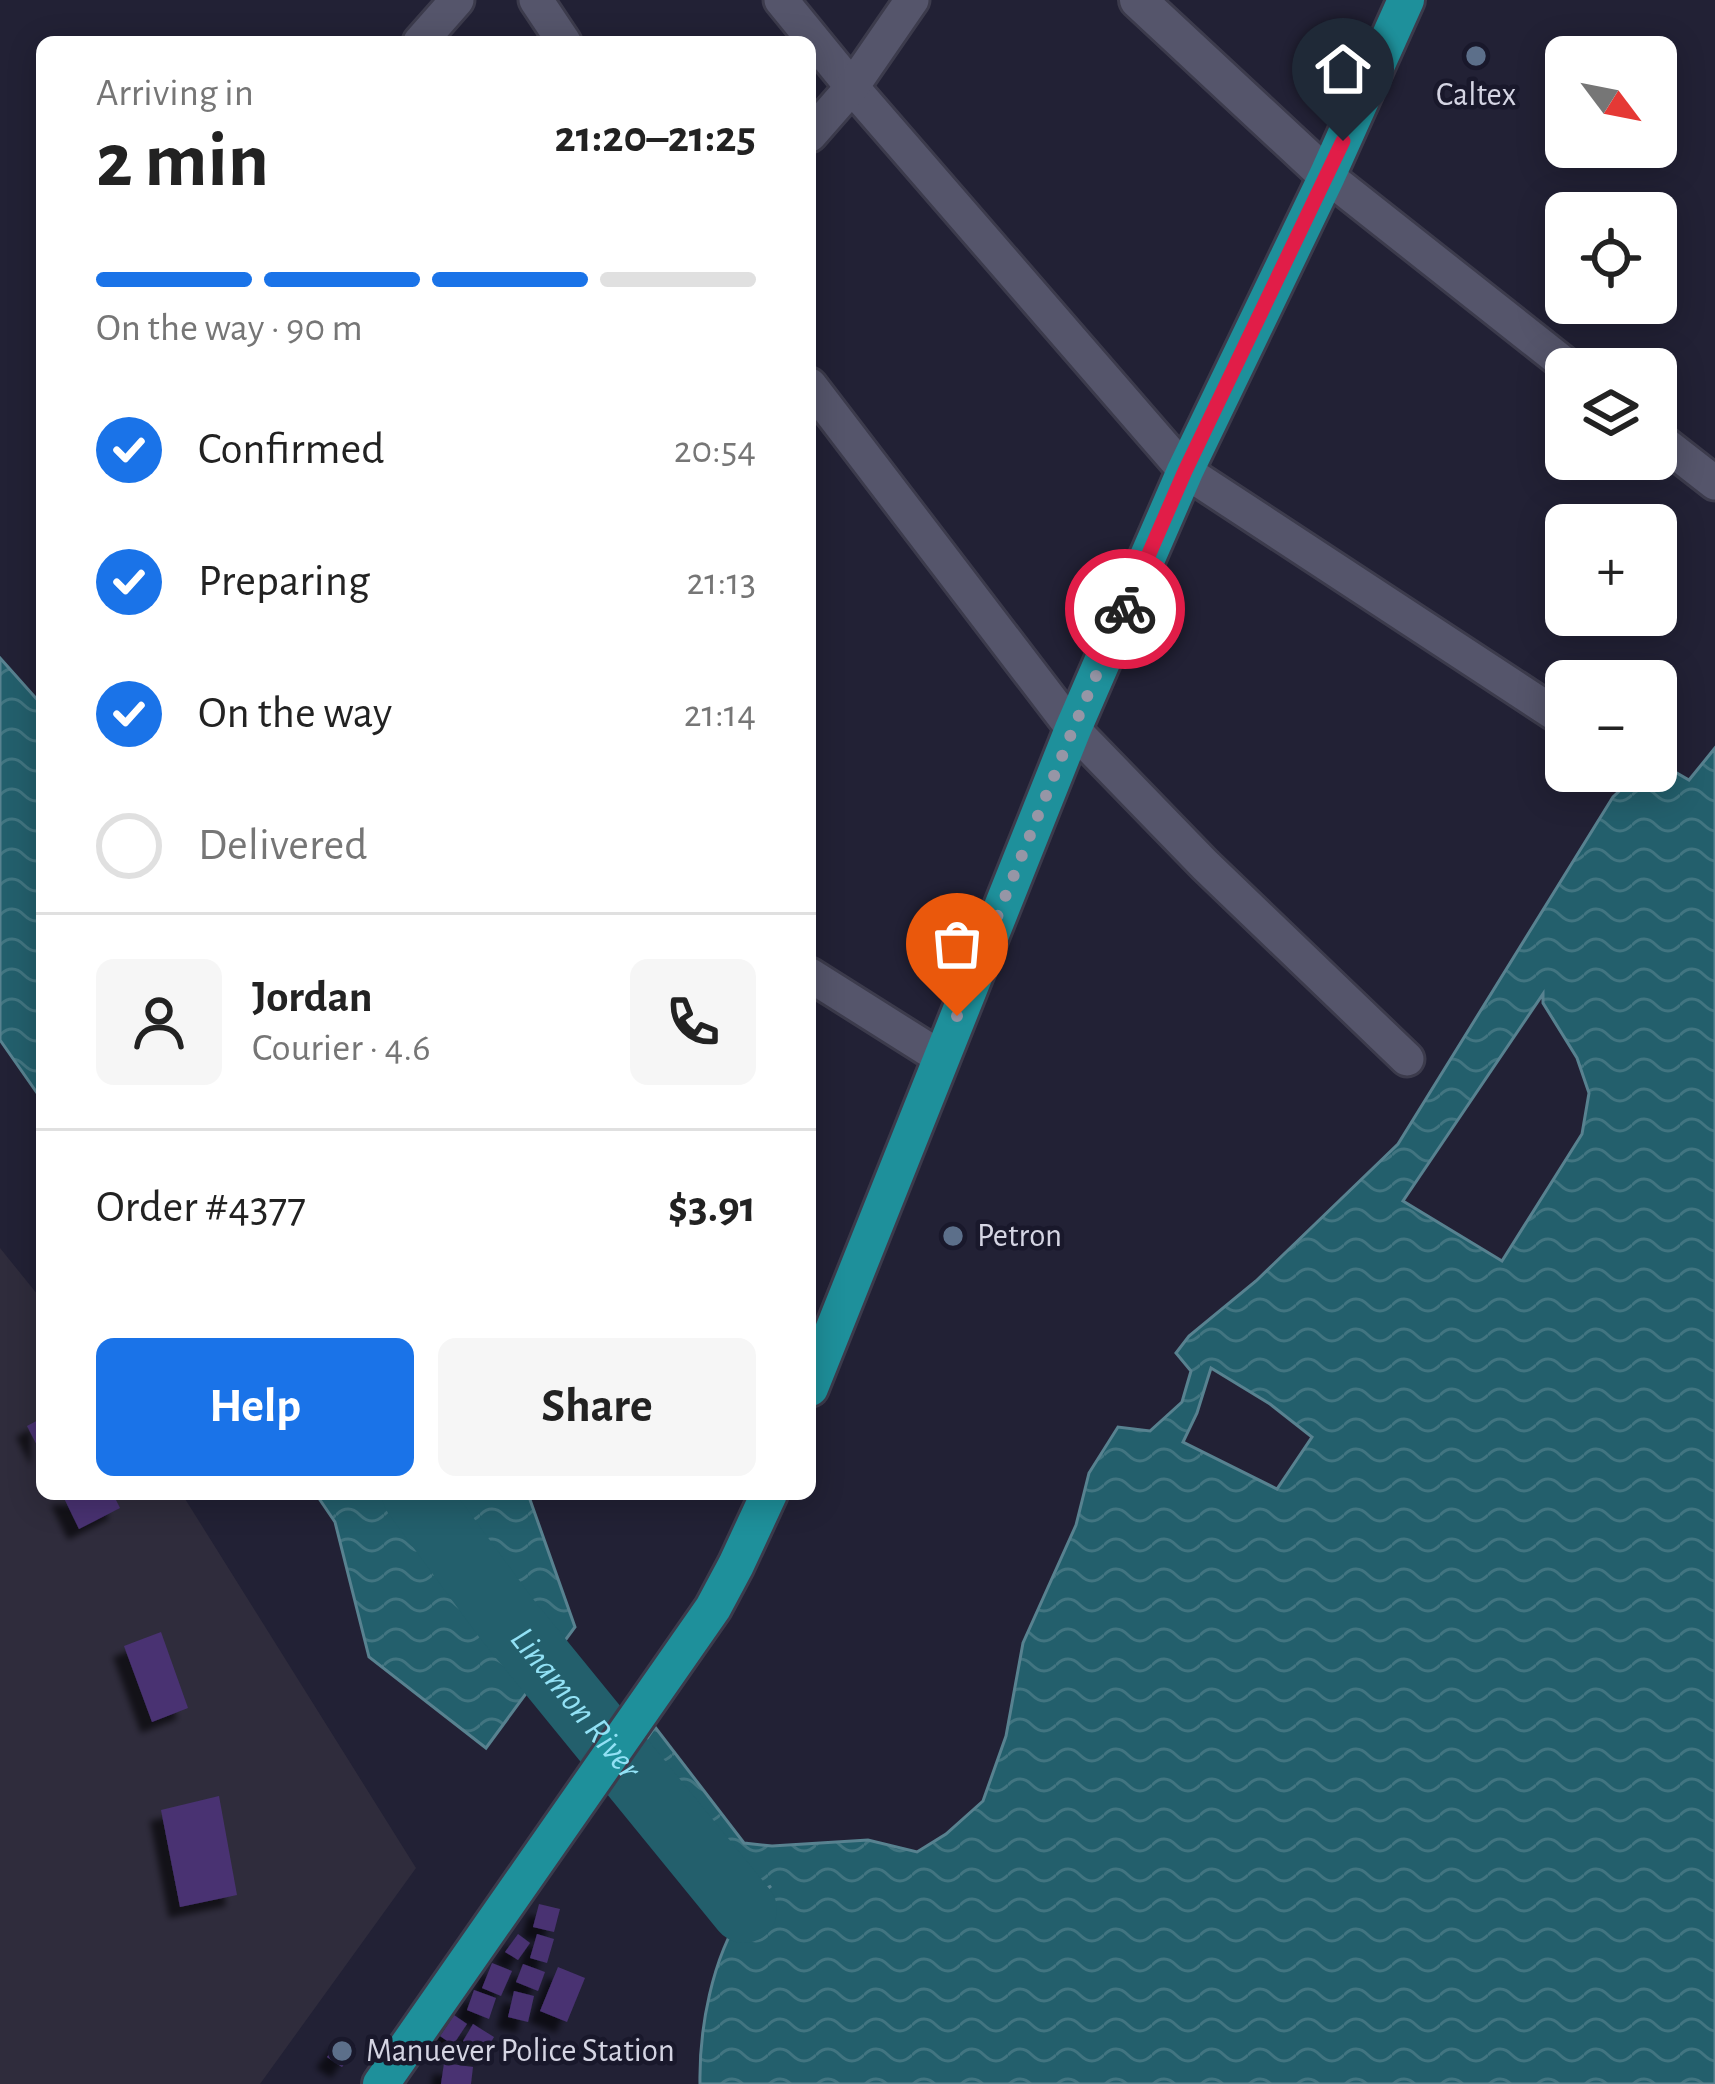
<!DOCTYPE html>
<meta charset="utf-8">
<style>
:root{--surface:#fff;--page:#f6f6f6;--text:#222;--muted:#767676;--line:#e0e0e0;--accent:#1a73e8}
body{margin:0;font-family:"Alegreya Sans",sans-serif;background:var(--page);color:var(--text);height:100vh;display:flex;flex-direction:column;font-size:45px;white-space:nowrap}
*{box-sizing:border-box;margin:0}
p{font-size:39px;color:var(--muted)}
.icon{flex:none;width:66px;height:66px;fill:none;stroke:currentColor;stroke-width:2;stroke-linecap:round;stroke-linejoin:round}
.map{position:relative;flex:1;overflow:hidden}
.sheet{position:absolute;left:36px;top:36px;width:780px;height:1464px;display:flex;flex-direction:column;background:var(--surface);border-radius:18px;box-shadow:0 6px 30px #0003}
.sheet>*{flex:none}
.needle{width:78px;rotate:122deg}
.fabs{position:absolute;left:1545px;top:36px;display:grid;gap:24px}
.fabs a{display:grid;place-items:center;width:132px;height:132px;border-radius:18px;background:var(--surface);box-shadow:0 6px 30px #0003;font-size:60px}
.pin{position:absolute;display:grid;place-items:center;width:102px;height:102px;color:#fff;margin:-123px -51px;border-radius:50% 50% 50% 0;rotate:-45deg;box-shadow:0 0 12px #0007}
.pin .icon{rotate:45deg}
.courier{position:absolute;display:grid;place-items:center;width:120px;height:120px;margin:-60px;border:9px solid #e11d48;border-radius:50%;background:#fff;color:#222;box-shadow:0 3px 15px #0007}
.headline em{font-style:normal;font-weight:700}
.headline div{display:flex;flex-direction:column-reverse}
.headline{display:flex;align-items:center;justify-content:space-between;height:204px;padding:0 60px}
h1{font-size:78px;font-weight:700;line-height:90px}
.bar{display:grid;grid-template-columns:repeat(4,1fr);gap:18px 12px;align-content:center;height:144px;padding:0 60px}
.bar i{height:15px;border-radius:9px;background:var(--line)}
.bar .on{background:var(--accent)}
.bar p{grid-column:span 4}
.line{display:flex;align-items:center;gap:30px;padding:0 60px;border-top:3px solid var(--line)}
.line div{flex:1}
.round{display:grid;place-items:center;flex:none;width:126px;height:126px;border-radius:18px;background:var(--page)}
ol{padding:0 60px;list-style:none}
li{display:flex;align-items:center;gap:36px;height:132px}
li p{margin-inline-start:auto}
li .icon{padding:12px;border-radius:50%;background:var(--accent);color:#fff;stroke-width:4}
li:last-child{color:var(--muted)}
li i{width:66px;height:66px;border:6px solid var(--line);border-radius:50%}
.action{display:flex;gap:24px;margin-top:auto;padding:24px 60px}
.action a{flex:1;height:138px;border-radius:18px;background:var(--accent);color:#fff;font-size:48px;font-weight:700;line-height:138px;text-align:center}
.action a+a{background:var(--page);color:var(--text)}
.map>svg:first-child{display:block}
</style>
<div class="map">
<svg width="1715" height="2084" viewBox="0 0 1715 2084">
<defs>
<pattern id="water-waves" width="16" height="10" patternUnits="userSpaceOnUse" patternTransform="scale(3)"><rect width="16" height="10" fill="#235f6c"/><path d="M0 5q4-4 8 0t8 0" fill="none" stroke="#427581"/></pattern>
<filter id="shadow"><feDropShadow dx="-11" dy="11" stdDeviation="3" flood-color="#0009"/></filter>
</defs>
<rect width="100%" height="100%" fill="#222135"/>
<path fill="#2f2c3c" d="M0 1248 42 1300V1494H182L416 1868 260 2084H0Z"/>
<g fill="url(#water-waves)" stroke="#588290" stroke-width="3" fill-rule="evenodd">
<path d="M0 658 42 705V1100L0 1040Z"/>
<path d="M1715 748V2084H700C699 2029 712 1958 743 1912 750 1902 762 1894 771 1886L719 1910 612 1788 655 1727 744 1843 772 1846 868 1840 917 1852 946 1834 983 1801 1006 1736 1023 1643 1076 1525 1089 1473 1118 1427 1150 1431 1182 1402 1191 1371 1176 1353 1189 1336 1256 1281 1398 1144 1613 797 1641 771H1656V761L1689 780ZM1543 994V1003L1577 1058 1589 1093 1582 1134 1502 1261 1403 1201ZM1211 1368 1270 1404 1312 1437 1277 1489 1183 1442 1197 1413Z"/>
<path d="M316 1494H528L575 1627 486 1748 369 1657 335 1522Z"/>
</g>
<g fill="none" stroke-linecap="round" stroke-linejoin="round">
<path stroke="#235f6c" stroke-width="66" id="s1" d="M415 1494 506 1618 744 1910"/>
</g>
<g fill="#493272" filter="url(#shadow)">
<path d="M42 1418V1455L27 1426Z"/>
<path d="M62 1494H113L120 1508 79 1529Z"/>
<path d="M161 1632 188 1708 152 1722 124 1646Z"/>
<path d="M219 1796 237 1895 180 1907 161 1810Z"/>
<path d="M539 1904 560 1909 554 1932 533 1927Z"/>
<path d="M518 1934 530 1943 518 1960 505 1952Z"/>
<path d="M537 1934 554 1939 547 1963 530 1958Z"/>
<path d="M492 1963 512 1971 501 1996 482 1988Z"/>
<path d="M523 1964 545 1972 538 1991 516 1982Z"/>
<path d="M558 1967 585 1978 567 2022 540 2011Z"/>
<path d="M474 1990 496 1998 489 2019 467 2010Z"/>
<path d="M514 1991 534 1996 528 2022 508 2017Z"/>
<path d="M454 2015 467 2024 453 2045 440 2036Z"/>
<path d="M473 2024 494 2037 484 2054 463 2041Z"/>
<path d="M342 2037 356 2047 342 2067 327 2057Z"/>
<path d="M444 2063 473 2067 471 2084H441Z"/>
</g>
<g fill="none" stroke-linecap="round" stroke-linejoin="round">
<g stroke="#3c3b4c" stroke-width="39">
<g id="minor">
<path d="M536 0 564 42"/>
<path d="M781 0 852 87 1185 471 1566 721"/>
<path d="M420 42 457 0"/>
<path d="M810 135 852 87 912 0"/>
<path d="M1327 176 1571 369"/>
<path d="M810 385 1073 729 1205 865 1407 1059"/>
<path d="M1656 437 1715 483"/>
<path d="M810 975 940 1057"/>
</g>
</g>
<g stroke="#3c3b4c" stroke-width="42">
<path id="secondary" d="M1138 0 1327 176"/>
</g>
<g stroke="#3c3b4c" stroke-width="42">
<g id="trunk">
<path d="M810 1388 1073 729 1185 471 1327 176 1406 0"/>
<path d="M381 2084 713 1608 736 1565 769 1494"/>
</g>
</g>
<use href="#minor" stroke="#55556b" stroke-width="33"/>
<use href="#secondary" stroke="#55556b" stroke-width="36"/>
<use href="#trunk" stroke="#1e909b" stroke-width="36"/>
</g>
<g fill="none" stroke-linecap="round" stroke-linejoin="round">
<path stroke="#9696a6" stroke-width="12" stroke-dasharray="0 21.6" d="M957 1016 1073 729 1125 609"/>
<path stroke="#e11d48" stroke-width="15" d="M1125 609 1185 471 1343 141"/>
</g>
<g fill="#5c6f8a" stroke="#19182b" stroke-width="4.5">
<circle cx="1476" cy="56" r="12"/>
<circle cx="953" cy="1236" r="12"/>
<circle cx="342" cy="2051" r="12"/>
</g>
<g text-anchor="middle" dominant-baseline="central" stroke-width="9" stroke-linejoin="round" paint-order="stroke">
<g font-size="33" fill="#d5d5e3" stroke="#19182b" text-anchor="start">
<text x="1476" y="95" text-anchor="middle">Caltex</text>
<text x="977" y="1236">Petron</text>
<text x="366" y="2051">Manuever Police Station</text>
</g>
<g font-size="36" font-style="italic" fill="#92e1f5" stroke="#19182b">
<text stroke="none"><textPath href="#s1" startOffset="264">Linamon River</textPath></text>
</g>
</g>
</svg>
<div class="fabs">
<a><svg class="needle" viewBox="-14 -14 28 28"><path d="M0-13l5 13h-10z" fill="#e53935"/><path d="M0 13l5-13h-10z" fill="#767676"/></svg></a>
<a><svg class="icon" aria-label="locate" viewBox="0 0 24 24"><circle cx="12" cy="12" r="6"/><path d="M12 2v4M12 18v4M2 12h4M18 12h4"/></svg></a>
<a><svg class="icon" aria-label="layers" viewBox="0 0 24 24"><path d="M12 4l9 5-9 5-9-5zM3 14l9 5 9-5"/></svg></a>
<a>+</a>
<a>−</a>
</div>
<div class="pin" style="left:957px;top:1016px;background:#ea580c"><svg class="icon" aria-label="bag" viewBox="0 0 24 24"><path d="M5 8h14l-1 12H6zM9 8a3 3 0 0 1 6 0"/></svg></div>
<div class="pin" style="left:1343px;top:141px;background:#1f2937"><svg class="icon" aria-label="home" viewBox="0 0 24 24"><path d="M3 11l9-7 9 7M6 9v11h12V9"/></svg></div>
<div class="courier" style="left:1125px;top:609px"><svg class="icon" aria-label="bike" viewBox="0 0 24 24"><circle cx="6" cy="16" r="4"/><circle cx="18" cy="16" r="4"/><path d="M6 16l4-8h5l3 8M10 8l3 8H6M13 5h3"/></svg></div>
<section class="sheet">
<div class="headline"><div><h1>2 min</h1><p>Arriving in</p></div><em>21:20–21:25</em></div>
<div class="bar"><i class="on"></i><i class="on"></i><i class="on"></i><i></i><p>On the way · 90 m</p></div>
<ol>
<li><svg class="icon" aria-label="check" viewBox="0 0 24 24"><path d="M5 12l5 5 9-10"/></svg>Confirmed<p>20:54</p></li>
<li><svg class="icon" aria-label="check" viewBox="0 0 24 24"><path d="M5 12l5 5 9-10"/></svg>Preparing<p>21:13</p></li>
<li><svg class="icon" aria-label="check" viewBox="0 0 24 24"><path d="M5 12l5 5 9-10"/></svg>On the way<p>21:14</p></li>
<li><i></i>Delivered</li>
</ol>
<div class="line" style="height:216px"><a class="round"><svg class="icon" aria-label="person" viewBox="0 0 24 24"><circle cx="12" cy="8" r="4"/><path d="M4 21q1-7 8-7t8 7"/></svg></a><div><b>Jordan</b><p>Courier · 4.6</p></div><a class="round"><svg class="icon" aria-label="phone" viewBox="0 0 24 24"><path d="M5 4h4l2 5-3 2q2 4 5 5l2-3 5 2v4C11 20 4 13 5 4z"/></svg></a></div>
<div class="line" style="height:156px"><div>Order #4377</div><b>$3.91</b></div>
<div class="action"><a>Help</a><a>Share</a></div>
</section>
</div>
